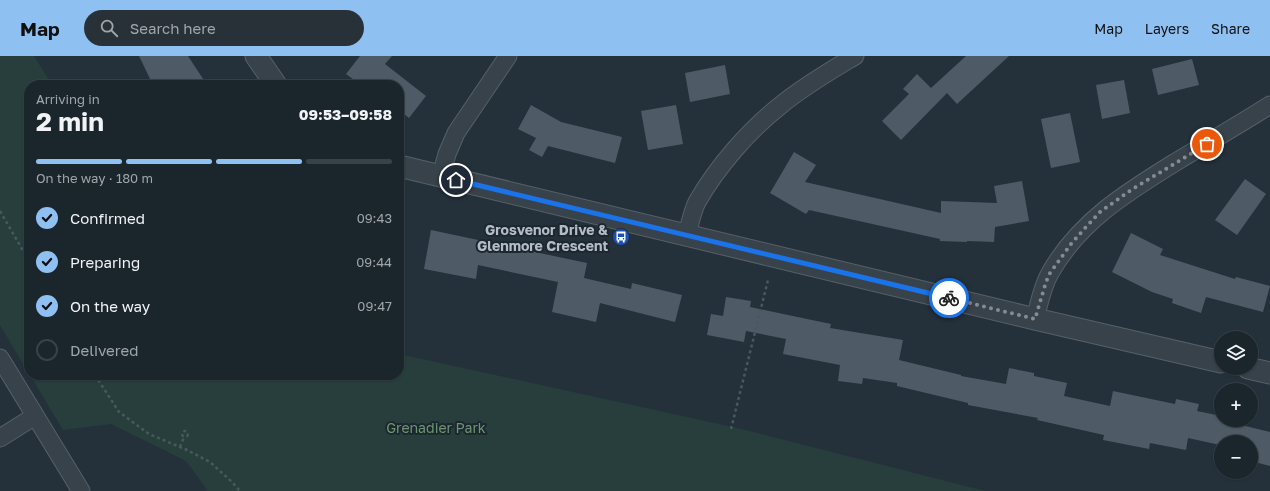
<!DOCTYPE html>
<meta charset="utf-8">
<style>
:root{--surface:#1b252c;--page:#283138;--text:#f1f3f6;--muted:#a0a5a9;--line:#394248;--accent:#8ec0f2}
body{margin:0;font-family:"Golos Text",sans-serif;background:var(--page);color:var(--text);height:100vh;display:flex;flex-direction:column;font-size:15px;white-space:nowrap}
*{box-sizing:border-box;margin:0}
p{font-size:13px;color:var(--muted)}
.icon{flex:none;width:22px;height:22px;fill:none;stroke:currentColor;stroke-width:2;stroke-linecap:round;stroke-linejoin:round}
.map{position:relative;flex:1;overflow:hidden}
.details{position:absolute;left:24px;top:24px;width:380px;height:300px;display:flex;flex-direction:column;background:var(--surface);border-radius:16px;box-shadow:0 1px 3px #0004,0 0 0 1px var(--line)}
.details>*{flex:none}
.fabs{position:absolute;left:1214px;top:275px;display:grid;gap:8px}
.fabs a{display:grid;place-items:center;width:44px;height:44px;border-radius:50%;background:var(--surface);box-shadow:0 1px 3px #0004,0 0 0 1px var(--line);font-size:20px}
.pin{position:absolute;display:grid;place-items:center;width:34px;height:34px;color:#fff;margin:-17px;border:2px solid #fff;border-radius:50%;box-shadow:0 1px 4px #0007}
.courier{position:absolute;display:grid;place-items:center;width:40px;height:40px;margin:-20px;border:3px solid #1a73e8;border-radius:50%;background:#fff;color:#222;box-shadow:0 1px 5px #0007}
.overview em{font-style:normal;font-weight:700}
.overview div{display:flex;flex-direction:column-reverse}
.overview{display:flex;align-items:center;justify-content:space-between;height:68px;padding:0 12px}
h1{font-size:26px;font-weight:700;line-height:30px}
.bar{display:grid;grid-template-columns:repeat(4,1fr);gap:6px 4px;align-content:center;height:48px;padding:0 12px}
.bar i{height:5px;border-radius:3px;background:var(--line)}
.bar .selected{background:var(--accent)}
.bar p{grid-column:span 4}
ol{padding:0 12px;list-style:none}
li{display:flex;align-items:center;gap:12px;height:44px}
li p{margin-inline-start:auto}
li .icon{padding:4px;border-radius:50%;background:var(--accent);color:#111;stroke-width:4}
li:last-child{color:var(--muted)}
li i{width:22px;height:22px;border:2px solid var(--line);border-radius:50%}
header{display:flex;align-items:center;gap:24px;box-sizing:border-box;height:56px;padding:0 20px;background:var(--accent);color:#111}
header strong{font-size:19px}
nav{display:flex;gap:22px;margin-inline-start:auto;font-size:14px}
.search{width:280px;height:36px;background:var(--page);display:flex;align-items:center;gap:10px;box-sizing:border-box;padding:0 14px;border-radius:22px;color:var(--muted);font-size:15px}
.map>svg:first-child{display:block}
</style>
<header>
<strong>Map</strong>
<div class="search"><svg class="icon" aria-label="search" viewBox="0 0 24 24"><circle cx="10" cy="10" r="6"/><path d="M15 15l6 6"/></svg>Search here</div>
<nav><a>Map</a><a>Layers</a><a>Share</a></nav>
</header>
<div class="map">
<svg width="1270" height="435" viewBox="0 0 1270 435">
<rect width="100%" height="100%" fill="#24313b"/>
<g fill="#273e3d">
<path d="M0 0H34L52 29H29V318L0 269Z"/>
<path d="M399 298 737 372 985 435H208L186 405 111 368 63 374 30 319H399Z"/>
</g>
<g fill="#4e5b67">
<path d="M139 0H188L207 29H153Z"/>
<path d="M360 0H392L385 8 426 40 409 62 399 54V29H361L346 18Z"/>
<path d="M966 0H1009L957 48 947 37 901 84 882 65 909 38 903 33 917 18 931 32Z"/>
<path d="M1192 3 1199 29 1158 39 1152 13Z"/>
<path d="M725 9 730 38 690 46 685 17Z"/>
<path d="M1124 24 1130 57 1102 63 1096 29Z"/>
<path d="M531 49 561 66 622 81 615 107 548 90 542 101 529 94 536 82 518 73Z"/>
<path d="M676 49 683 88 648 94 641 55Z"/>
<path d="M1070 57 1080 106 1051 112 1041 63Z"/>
<path d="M794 96 816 109 805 126 941 157V145L997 147 994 130 1022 125 1029 165 995 171 994 186 967 185V186L940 185V183L809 154 806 158 770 137Z"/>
<path d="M1245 123 1266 138 1237 179 1215 164Z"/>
<path d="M431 174 587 207 584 222 631 233 632 227 682 239 675 266 600 247 596 266 552 256 558 226 478 209 476 223 424 213Z"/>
<path d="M1131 177 1163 193 1160 199 1235 223 1236 221 1270 230 1263 256 1206 241 1201 257 1172 247 1173 243 1152 236 1112 216Z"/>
<path d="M726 241 751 245 750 251 831 268 830 272 903 284 899 304 961 319V320L1006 328 1009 312 1034 317V320L1067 327 1064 340 1110 350 1113 335 1175 348 1176 343 1199 348 1197 355 1221 360V364L1270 376V410L1251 405V386H1221L1220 389 1188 382 1186 394 1150 387 1149 393 1103 384 1104 379 1037 364 1038 362 968 349V347L897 330V327L863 322 862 328 838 325 840 309 783 298 786 283 746 275 744 286 707 279 711 258 723 260Z"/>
</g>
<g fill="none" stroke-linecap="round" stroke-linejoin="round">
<g stroke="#566069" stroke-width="19">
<g id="minor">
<path d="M441 120 447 98 456 77 508 0"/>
<path d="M687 178C690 168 692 156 697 146 717 111 749 74 781 49 804 30 830 15 855 0"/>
<path d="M1035 263C1039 248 1042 231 1050 217 1080 164 1129 135 1179 104 1209 86 1240 68 1270 49"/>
<path d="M0 302 81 435"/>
<path d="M0 382 35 360"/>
</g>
</g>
<g stroke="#566069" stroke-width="23">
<g id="tertiary">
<path d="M256 0 276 29"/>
<path d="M399 110 1035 263 1221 306"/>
<path d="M1248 312 1270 317"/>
</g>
</g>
<g stroke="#465a5b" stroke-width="2.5" stroke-dasharray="3 3" stroke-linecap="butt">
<path d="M0 155 29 205"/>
<path d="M95 319 119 356 149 378 187 394 210 406 232 426 240 435"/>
<path d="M731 373 768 224"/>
<circle cx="185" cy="378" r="3"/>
<path d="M180 391 184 381"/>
</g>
<use href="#minor" stroke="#38424b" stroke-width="17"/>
<use href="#tertiary" stroke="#38424b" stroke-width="21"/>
</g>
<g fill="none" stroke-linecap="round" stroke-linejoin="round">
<path stroke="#828c96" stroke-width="4" stroke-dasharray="0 7.2" d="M949 242 1035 263 1046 226 1050 217 1071 188 1086 171 1100 156 1131 134 1207 88"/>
<path stroke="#1a73e8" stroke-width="5" d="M456 124 949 242"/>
</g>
<defs>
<g id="bus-disc" transform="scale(0.9)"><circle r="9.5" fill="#1a4fb4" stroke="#1d2730"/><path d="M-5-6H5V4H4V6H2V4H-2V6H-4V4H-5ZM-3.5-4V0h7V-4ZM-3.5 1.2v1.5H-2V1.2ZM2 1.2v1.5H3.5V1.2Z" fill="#fff"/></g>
</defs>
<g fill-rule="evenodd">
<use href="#bus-disc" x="621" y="181"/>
</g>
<g text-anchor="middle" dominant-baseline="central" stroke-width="4" stroke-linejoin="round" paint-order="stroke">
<g font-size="14" font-weight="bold" fill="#b4bdc7" stroke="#1d2730" text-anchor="end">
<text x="608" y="173">Grosvenor Drive &amp;<tspan x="608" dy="16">Glenmore Crescent</tspan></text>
</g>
<g font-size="14" fill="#6c9671" stroke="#1d2730">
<text x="436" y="371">Grenadier Park</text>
</g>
</g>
</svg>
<div class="fabs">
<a><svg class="icon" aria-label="layers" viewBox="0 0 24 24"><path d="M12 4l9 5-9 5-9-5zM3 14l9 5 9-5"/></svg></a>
<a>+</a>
<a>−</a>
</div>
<div class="pin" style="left:1207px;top:88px;background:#ea580c"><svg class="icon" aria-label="bag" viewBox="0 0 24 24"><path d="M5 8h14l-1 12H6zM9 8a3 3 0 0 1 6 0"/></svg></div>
<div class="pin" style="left:456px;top:124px;background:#1f2937"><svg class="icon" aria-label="home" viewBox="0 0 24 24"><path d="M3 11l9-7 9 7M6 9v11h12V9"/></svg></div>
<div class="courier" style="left:949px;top:242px"><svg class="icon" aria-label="bike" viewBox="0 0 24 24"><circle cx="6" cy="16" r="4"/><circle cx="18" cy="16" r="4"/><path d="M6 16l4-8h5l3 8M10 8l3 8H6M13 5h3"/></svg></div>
<section class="details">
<div class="overview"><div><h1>2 min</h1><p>Arriving in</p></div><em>09:53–09:58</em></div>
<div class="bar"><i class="selected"></i><i class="selected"></i><i class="selected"></i><i></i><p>On the way · 180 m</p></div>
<ol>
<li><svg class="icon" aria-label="check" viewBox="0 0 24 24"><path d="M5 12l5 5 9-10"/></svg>Confirmed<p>09:43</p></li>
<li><svg class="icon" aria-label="check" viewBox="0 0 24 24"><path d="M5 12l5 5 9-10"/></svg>Preparing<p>09:44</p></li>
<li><svg class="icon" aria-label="check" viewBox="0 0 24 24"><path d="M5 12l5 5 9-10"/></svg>On the way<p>09:47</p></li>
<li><i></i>Delivered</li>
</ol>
</section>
</div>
